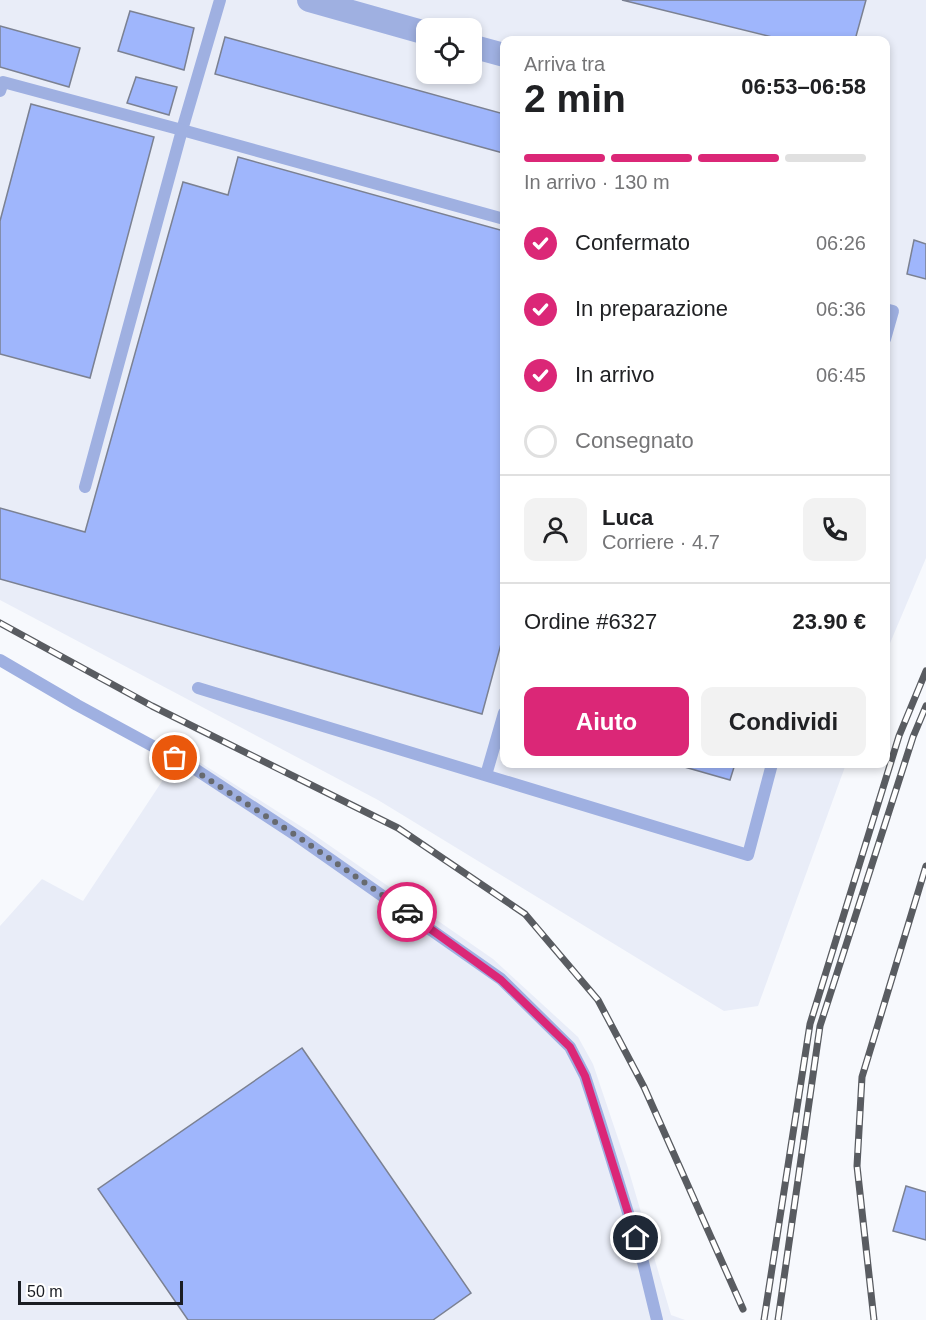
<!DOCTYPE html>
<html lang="it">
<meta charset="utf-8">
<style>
:root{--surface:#fff;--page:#f2f2f2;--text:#202124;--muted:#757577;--line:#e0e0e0;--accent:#db2777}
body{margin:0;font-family:Arial,sans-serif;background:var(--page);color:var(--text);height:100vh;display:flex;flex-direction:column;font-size:22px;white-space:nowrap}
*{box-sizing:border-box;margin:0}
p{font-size:20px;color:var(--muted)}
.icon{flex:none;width:33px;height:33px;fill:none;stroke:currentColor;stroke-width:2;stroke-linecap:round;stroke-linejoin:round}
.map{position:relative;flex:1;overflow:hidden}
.sheet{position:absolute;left:500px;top:36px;width:390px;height:732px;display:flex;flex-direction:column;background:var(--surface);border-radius:12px;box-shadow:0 3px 9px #0003}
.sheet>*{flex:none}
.fabs{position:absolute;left:416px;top:18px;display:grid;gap:12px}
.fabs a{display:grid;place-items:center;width:66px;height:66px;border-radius:12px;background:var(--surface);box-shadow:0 3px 9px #0003;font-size:30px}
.scale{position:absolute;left:18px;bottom:15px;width:165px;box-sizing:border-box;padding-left:6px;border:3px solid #1a1d23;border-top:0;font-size:16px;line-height:21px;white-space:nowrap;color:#1a1d23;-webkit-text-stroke:4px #fff;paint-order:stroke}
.pin{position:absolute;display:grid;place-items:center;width:51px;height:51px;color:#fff;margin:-26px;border:3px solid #fff;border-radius:50%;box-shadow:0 2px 6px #0007}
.courier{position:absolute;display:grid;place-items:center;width:60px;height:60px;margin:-30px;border:4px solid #db2777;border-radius:50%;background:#fff;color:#222;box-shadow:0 2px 8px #0007}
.headline em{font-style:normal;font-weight:600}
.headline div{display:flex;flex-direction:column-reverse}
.headline{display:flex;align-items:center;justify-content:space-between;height:102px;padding:0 24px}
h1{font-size:39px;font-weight:600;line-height:45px}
.bar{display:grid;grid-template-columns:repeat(4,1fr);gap:9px 6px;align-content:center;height:72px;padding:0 24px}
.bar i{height:8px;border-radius:4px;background:var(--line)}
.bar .selected{background:var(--accent)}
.bar p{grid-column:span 4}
.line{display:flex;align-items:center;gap:15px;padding:0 24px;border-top:2px solid var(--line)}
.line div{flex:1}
.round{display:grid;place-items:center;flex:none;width:63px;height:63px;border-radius:12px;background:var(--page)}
ol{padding:0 24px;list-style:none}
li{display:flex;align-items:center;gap:18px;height:66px}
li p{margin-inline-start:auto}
li .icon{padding:6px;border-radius:50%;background:var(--accent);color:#fff;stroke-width:4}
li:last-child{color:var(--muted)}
li i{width:33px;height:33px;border:3px solid var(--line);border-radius:50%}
.cta{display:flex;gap:12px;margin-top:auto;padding:12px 24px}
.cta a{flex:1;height:69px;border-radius:12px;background:var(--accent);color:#fff;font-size:24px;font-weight:600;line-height:69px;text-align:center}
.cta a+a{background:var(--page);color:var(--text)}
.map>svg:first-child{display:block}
</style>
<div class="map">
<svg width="926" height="1320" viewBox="0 0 926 1320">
<rect width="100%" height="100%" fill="#f7f9fd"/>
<g fill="#e9edf8" fill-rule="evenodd">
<path d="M0 0H926V558L885 655V40H504V764H846L758 1006 724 1011 378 800 0 600ZM426 28H471V74H426Z"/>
<path d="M182 751 313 834 493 959 578 1037 593 1064 628 1168 671 1315 685 1320H0V926L42 879 83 901Z"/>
</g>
<g fill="#9fb6fc" stroke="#7b8192" stroke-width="1.5">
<path d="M622 0H866L855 40H784Z"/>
<path d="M130 11 194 28 184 70 118 51Z"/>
<path d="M0 26 80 48 69 87 0 67Z"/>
<path d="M225 37 504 114 503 153 215 74Z"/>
<path d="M136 77 177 87 169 115 127 103Z"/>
<path d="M31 104 154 137 90 378 0 354V221Z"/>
<path d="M238 157 504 231V633L482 714 0 579V508L85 532 183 182 228 195Z"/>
<path d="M914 240 926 244V279L907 274Z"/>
<path d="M674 764H735L730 780Z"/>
<path d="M302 1048 471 1293 433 1320H188L98 1189Z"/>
<path d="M906 1186 926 1192V1240L893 1231Z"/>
</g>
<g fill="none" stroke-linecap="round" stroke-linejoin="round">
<g stroke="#9fb0e1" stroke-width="12">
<path d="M220 0 182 130 504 219"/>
<path d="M0 91 3 82 182 130 85 487"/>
<path d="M885 309 893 311 885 339"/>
<path d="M0 660 77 705 195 769 297 836 501 979 570 1047 585 1076 600 1122 642 1258 657 1320"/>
<path d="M198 688 748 855 772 764"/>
<path d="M486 775 504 713"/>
</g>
<g stroke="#9fb0e1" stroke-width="24">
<path d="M309 0 426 33"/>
<path d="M471 46 504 55"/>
</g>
<g stroke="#595c61" stroke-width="7">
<g id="rail">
<path d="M0 623 152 706 398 828 525 914 598 1000 644 1087 743 1309"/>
<path d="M764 1320 810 1024 899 736 926 671"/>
<path d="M778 1320 820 1026 913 737 926 706"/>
<path d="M874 1320 857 1166 862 1077 926 866"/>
</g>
</g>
<use href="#rail" stroke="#fff" stroke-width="4.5" stroke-dasharray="14" stroke-linecap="butt"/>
</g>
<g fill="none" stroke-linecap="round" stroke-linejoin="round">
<path stroke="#676a6f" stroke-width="6" stroke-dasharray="0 10.8" d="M175 758 297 836 407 912"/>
<path stroke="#db2777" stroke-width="8" d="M407 912 501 980 570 1047 585 1076 636 1238"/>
</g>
</svg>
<div class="fabs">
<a><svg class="icon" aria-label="locate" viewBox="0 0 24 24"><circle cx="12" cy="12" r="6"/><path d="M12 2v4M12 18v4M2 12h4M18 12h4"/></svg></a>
</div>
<div class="scale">50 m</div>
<div class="pin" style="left:175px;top:758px;background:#ea580c"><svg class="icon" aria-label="bag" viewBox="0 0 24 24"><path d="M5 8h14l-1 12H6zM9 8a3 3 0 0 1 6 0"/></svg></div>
<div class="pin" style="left:636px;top:1238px;background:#1f2937"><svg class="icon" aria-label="home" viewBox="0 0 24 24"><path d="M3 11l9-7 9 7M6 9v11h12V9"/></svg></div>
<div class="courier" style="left:407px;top:912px"><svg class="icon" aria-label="car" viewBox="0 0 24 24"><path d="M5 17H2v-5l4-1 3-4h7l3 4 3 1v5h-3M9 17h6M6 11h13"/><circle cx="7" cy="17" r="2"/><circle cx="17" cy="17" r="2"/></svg></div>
<section class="sheet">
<div class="headline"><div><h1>2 min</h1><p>Arriva tra</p></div><em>06:53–06:58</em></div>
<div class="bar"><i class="selected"></i><i class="selected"></i><i class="selected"></i><i></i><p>In arrivo · 130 m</p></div>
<ol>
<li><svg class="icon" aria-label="check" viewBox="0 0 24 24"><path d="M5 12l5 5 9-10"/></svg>Confermato<p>06:26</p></li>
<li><svg class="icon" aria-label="check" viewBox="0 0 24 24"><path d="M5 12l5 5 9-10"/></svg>In preparazione<p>06:36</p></li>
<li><svg class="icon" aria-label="check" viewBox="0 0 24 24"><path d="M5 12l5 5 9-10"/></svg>In arrivo<p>06:45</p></li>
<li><i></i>Consegnato</li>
</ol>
<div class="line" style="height:108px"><a class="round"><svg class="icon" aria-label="person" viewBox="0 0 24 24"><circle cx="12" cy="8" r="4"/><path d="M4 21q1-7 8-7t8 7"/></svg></a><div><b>Luca</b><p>Corriere · 4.7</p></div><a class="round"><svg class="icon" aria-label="phone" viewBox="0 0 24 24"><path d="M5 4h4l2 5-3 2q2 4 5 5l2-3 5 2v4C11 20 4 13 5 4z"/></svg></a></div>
<div class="line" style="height:78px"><div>Ordine #6327</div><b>23.90 €</b></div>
<div class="cta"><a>Aiuto</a><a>Condividi</a></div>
</section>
</div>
